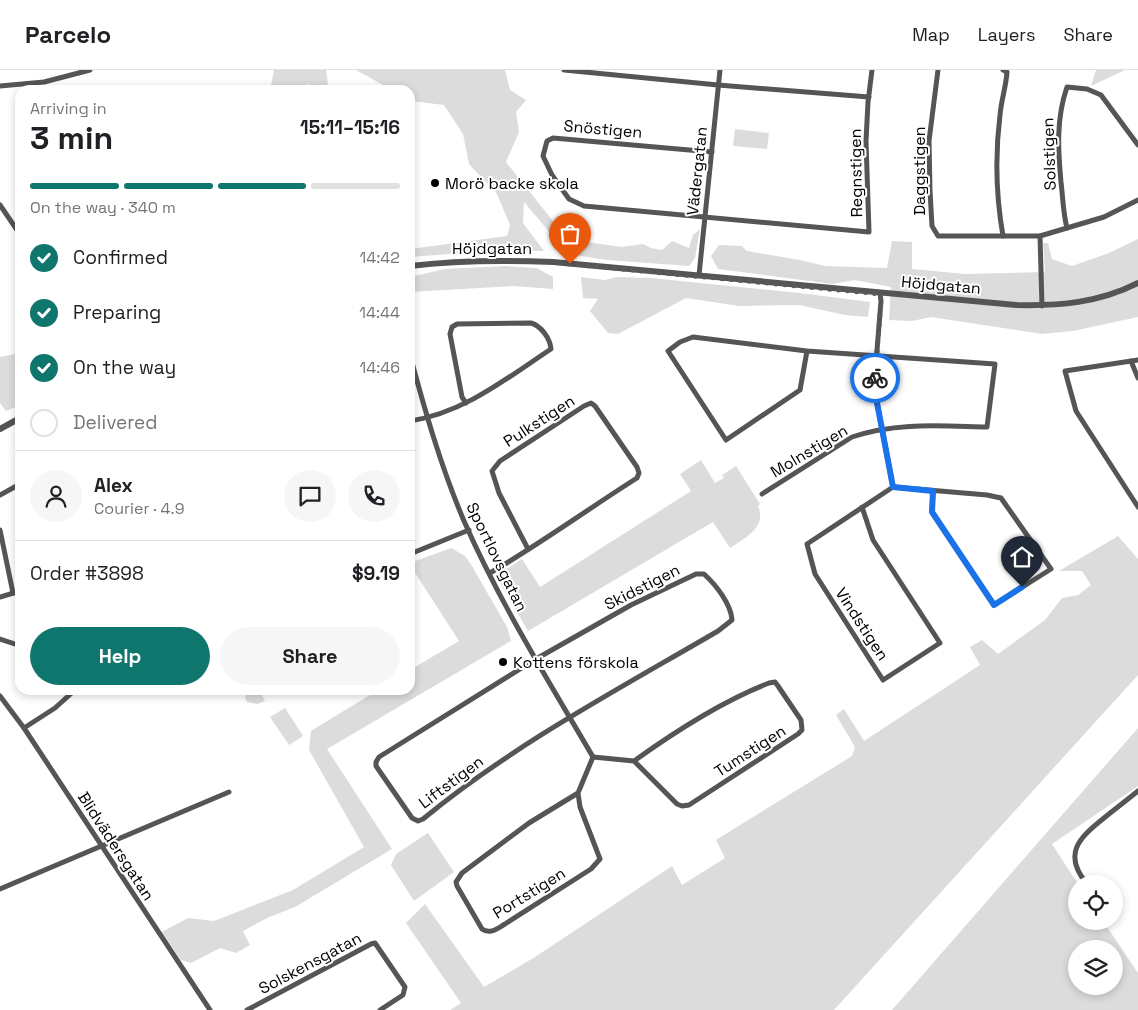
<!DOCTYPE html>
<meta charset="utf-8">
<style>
:root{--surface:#fff;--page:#f6f6f6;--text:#202124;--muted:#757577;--line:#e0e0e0;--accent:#0f766e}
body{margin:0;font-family:"Space Grotesk",sans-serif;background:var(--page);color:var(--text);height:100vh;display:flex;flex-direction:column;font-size:19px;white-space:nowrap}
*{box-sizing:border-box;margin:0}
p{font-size:16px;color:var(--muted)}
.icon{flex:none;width:28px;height:28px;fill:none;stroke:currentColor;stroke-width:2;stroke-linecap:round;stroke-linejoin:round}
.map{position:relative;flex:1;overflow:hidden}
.side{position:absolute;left:15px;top:15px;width:400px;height:610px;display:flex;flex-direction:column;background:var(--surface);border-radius:15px;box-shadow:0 2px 8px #0003}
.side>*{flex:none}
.tools{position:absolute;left:1068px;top:805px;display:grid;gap:10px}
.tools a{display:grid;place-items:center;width:55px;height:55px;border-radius:50%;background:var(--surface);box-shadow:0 2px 8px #0003;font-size:25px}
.pin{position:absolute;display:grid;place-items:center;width:42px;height:42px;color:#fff;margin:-51px -21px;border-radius:50% 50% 50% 0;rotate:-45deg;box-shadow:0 0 5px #0007}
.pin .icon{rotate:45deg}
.courier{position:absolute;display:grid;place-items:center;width:50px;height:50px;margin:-25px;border:4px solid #1a73e8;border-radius:50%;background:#fff;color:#222;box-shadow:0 1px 6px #0007}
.summary em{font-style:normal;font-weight:700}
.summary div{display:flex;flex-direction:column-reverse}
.summary{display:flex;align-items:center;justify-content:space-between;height:85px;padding:0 15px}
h1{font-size:32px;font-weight:700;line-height:38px}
.bar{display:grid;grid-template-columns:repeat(4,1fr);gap:8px 5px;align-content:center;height:60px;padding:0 15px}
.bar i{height:6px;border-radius:4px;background:var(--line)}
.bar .current{background:var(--accent)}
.bar p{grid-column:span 4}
.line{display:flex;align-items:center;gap:12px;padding:0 15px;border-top:1px solid var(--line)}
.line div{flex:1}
.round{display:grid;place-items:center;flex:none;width:52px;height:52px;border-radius:26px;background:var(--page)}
ol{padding:0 15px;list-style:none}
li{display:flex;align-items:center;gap:15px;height:55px}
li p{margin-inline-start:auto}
li .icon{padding:5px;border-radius:50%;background:var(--accent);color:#fff;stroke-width:4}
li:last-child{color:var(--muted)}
li i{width:28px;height:28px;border:2px solid var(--line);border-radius:50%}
.button{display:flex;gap:10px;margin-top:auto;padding:10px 15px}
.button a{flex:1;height:58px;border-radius:30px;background:var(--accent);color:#fff;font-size:20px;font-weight:700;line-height:58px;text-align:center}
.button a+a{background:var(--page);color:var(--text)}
header{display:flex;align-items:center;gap:30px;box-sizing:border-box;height:70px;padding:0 25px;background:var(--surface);border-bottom:1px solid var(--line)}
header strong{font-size:24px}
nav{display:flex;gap:28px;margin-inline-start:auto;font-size:18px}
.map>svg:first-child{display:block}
</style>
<header>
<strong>Parcelo</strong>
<nav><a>Map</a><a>Layers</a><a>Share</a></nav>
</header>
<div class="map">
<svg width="1138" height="940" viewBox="0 0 1138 940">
<rect width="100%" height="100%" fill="#fff"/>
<g fill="#dcdcdc" fill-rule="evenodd">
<path d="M274 0H326L328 14 322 20H317L308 14 298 20H270Z"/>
<path d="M356 0H505L510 20 526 30 516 42 519 62 506 92 560 160 587 172 622 177 643 174 651 178 662 180 672 171 689 178 693 165 700 159 695 188 689 196 607 190 568 184 524 132 523 153 544 181 502 180 410 187V179L507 166 510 155 497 124 469 94 463 64 444 35 411 31 410 20H392Z"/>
<path d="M1096 0H1125L1091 16Z"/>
<path d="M735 59 769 63 767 79 733 76Z"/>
<path d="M1138 169V247L1073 261 1042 264 931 247 912 251 889 250 891 217 855 210 832 214 718 199 711 186 719 175 742 176 747 181 800 190 825 196 887 198 892 171 912 172V199L965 204 1045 202 1043 173H1048L1052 189 1072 196 1109 183Z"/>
<path d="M504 196 537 198 553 207V219L513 216 410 222V207L445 199Z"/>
<path d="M581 207 605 210 617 207 651 208 800 223 870 232 868 247 845 245 799 235 739 236 686 228 618 264 608 263 590 241 598 229 583 228Z"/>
<path d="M20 283V335L6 341 0 333V287Z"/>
<path d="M701 390 715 413 724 408 722 405 736 396 760 434 758 436C767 457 745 468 730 478L713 452 528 561 496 506 522 489 540 517 691 421 680 404Z"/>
<path d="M1118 466 1138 489V605L834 940H450L461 933 406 853 425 834 484 917 535 887 672 796 682 815 725 788 716 770 852 686 855 677 836 645 844 639 864 671 980 595 970 577 982 570 998 584 1045 550 1062 528 1078 525 1091 515 1082 501H1059Z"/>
<path d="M451 478 465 486 472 496 507 557 511 571 327 679 392 779 295 837 267 848 243 861 250 875 236 883 220 878 191 893 181 890 162 862 188 848 214 851 293 820 364 777 309 680 311 661 378 620H410V600L459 571 410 495V493Z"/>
<path d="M247 620H259L265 631 257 634 247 632 245 628Z"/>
<path d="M285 638 303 666 289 675 270 647Z"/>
<path d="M1138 658V716L1052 774 1078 814H1076V851H1103L1138 903V940H892ZM1076 879H1114V916H1076Z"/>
<path d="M428 763 454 802 414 831 391 795 396 784Z"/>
</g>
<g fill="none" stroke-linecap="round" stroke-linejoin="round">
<g stroke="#555" stroke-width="5">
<path d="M564 0 718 15 869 27"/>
<path d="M938 0 929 71 930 121 932 156 938 166H1040L1104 147 1138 130"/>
<path d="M0 16 44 12 90 0"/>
<path d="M712 82 553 68 547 71 543 86 552 105 569 129 584 136 869 162 866 71 868 32 872 0"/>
<path d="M0 135 17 160"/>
<path d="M1067 158C1063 143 1063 128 1061 112 1058 80 1056 49 1067 17L1087 19 1101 25 1138 75"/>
<path d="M1003 166C996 126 995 85 1000 45 1001 31 1006 17 1007 2L1003 0"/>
<path d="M1040 166 1042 236"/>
<path d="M699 205 720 0"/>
<path d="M880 223 881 231 874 317 893 417"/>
<path d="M410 285C425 341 441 397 464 451 500 533 548 610 593 687"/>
<path d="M1138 290 1065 301 1076 341 1138 437"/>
<path d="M1131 291 1138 308"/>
<path d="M410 351C464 343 507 308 551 279 550 268 541 256 531 253L457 254 452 257 450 264 462 327 466 333"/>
<path d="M893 417 987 425 1001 428 1051 499 994 535 932 442 933 421"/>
<path d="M762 424 852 367C897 352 940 356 987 357L995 294 807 281 693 267 680 272 668 281 726 370 800 320 807 281"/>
<path d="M0 425 20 414"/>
<path d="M862 437 873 470 940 573 883 610 815 504 807 474 893 417"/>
<path d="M0 460 13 523"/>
<path d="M410 484 469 460"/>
<path d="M490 503C540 474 588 439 637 408L639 403 637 397 595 336 591 333 584 336 500 391 492 401 499 423 528 479"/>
<path d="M696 504H704C716 515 731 534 732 550L718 561C617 620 513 675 423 749L418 751 412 748 376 696V692L379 687 536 589 631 535Z"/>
<path d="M0 527 20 521"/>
<path d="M0 569 18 575"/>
<path d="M0 626 24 658 210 940"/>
<path d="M24 658 55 638 75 620"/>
<path d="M593 687 634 691 677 734 682 736 689 735 798 664 802 660 801 650 778 616 775 612 769 613C725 630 673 663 634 691"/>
<path d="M578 723 529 753 462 803 456 812 457 816 482 859C490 865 498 858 505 854L591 799 600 789 580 737 578 723 593 687"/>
<path d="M1087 814C1062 784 1079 768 1104 748 1115 739 1127 730 1138 721"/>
<path d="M0 819 229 722"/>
<path d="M247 940 371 874 375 873 405 917 403 925 380 940"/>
</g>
<g stroke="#555" stroke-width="6">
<path d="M410 196C458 190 505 190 553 192L1016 235C1059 236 1099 233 1138 213"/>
<path d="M0 359 20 348"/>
</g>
</g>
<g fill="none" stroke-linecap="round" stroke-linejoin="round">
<path stroke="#595959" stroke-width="5" stroke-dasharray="0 9" d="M570 194 880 224 881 231 875 308"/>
<path stroke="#1a73e8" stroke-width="6" d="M875 308 874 317 893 417 933 421 932 442 994 535 1022 517"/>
</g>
<g fill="#000" stroke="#fff" stroke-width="2">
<circle cx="435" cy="113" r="5"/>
<circle cx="503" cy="592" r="5"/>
</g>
<g text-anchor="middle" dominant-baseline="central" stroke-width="4" stroke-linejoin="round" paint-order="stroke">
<g font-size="16" fill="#000" stroke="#fff">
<text transform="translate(603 59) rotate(5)">Snöstigen</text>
<text transform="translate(1049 84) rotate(-92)">Solstigen</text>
<text transform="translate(697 101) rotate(-84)">Vädergatan</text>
<text transform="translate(919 101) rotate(-90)">Daggstigen</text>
<text transform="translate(856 103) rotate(-91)">Regnstigen</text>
<text x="492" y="178">Höjdgatan</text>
<text transform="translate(941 215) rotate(5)">Höjdgatan</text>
<text transform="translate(539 351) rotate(-33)">Pulkstigen</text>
<text transform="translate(809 381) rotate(-31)">Molnstigen</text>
<text transform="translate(497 487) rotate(64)">Sportlovsgatan</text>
<text transform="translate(642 517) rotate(-27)">Skidstigen</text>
<text transform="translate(862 554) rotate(57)">Vindstigen</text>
<text transform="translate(750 681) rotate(-33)">Tumstigen</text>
<text transform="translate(451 712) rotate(-37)">Liftstigen</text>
<text transform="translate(116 776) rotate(57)">Blidvädersgatan</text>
<text transform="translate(529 823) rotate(-32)">Portstigen</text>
<text transform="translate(310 893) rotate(-28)">Solskensgatan</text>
</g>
<g font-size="16" fill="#000" stroke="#fff" text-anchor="start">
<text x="445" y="113">Morö backe skola</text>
<text x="513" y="592">Kottens förskola</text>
</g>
</g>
</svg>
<div class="tools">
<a><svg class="icon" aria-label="locate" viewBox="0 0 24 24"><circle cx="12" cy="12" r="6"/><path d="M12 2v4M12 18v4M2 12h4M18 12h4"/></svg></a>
<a><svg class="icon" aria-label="layers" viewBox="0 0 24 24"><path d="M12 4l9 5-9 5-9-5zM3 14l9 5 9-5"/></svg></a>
</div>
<div class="pin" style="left:570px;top:194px;background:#ea580c"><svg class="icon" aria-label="bag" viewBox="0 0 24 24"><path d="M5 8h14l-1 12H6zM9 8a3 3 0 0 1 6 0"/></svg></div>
<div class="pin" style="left:1022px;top:517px;background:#1f2937"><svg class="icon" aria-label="home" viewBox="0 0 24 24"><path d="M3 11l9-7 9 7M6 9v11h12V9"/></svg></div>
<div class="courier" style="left:875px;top:308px"><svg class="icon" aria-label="bike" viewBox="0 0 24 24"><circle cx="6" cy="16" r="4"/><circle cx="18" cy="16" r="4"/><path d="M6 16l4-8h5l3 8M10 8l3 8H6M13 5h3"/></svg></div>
<section class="side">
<div class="summary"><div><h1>3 min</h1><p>Arriving in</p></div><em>15:11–15:16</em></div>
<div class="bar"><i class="current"></i><i class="current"></i><i class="current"></i><i></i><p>On the way · 340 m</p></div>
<ol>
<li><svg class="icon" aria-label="check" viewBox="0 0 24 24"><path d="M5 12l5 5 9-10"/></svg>Confirmed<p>14:42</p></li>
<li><svg class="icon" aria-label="check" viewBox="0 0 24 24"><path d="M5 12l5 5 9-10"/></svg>Preparing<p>14:44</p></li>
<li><svg class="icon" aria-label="check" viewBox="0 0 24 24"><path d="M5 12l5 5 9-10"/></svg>On the way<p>14:46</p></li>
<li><i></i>Delivered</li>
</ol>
<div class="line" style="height:90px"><a class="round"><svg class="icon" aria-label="person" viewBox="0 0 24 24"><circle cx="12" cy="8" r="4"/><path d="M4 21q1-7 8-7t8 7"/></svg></a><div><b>Alex</b><p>Courier · 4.9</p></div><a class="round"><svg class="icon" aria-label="chat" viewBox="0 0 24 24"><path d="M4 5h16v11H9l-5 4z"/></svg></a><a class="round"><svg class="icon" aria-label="phone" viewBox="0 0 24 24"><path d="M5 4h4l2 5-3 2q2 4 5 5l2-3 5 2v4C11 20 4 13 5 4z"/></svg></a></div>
<div class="line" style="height:65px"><div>Order #3898</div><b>$9.19</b></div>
<div class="button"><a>Help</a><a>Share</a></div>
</section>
</div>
